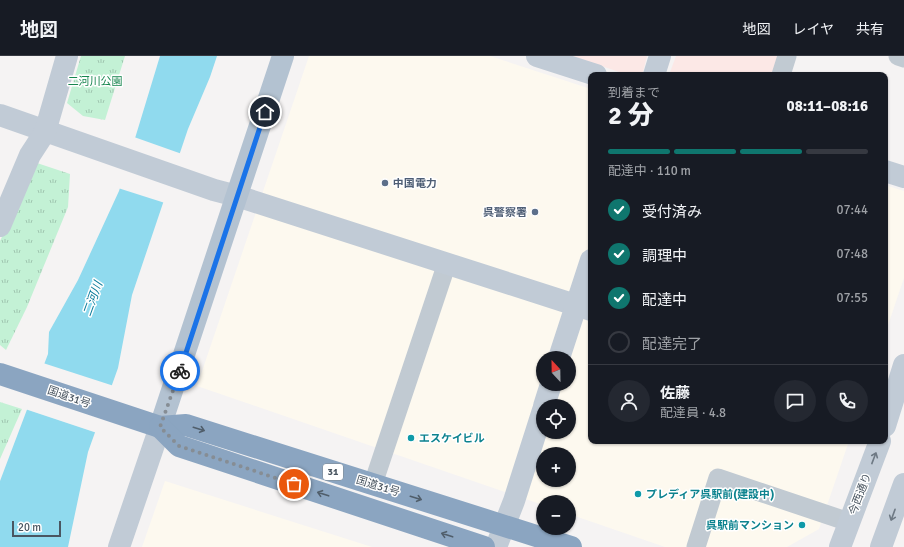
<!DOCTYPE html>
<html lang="ja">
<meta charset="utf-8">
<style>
:root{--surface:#171b24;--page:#242831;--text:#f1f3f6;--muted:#9ea1a6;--line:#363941;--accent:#0f766e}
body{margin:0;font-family:Signika,"Noto Sans JP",sans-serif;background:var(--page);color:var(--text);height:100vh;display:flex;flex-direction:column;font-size:15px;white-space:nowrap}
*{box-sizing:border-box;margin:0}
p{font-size:13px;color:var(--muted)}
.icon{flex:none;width:22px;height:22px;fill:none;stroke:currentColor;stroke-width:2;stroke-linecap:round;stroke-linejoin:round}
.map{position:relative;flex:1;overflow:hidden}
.sheet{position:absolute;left:588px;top:16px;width:300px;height:372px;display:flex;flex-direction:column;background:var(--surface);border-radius:8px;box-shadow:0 1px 3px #0004}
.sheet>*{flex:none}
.needle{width:26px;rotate:338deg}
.buttons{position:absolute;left:536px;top:295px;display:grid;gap:8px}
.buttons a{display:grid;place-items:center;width:40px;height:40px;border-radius:50%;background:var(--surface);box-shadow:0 1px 3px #0004;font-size:20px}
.scale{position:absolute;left:12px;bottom:10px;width:49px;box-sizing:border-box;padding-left:4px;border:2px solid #4a5661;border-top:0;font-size:11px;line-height:14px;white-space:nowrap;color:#4a5661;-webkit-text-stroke:3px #fff;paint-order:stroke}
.pin{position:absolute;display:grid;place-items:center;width:34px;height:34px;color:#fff;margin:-17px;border:2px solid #fff;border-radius:50%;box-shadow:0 1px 4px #0007}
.courier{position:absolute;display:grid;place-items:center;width:40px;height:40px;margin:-20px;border:3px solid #1a73e8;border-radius:50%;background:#fff;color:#222;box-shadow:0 1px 5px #0007}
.summary em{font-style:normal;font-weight:800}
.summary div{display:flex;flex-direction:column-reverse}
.summary{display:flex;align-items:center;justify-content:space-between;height:68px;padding:0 20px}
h1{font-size:26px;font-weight:800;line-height:30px}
.bar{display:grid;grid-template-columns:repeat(4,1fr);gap:6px 4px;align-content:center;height:48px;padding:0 20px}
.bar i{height:5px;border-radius:3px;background:var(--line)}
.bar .selected{background:var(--accent)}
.bar p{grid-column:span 4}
.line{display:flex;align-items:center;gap:10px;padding:0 20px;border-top:1px solid var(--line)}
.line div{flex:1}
.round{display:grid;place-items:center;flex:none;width:42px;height:42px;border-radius:21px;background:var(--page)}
ol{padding:0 20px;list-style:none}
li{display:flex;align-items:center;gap:12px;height:44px}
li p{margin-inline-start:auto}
li .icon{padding:4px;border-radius:50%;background:var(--accent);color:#fff;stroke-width:4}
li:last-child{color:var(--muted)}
li i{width:22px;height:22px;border:2px solid var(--line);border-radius:50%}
header{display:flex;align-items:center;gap:24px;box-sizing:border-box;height:56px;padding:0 20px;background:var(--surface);border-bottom:1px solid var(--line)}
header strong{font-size:19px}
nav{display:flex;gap:22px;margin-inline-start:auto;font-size:14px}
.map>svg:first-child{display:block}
</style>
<header>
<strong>地図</strong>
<nav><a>地図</a><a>レイヤ</a><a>共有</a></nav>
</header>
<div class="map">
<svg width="904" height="491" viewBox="0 0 904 491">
<defs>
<pattern id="grass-tufts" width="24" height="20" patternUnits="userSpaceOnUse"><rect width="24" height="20" fill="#c3f1d5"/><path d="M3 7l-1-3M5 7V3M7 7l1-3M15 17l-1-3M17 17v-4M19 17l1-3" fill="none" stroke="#a0c6b0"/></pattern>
</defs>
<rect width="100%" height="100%" fill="#f5f3f3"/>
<g fill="#fdf9ef" fill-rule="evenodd">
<path d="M309 0H490L591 33V385H849L819 473 787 491H665L569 458V446H543V449L197 330ZM543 302H569V328H543ZM543 350H569V376H543ZM543 398H569V424H543Z"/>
<path d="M885 129 904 135V222L885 278Z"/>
<path d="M165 425 372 491H142Z"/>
</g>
<g fill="#fce8e6">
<path d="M572 0H647L643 16 625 18Z"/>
<path d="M676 0H780L774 19H669Z"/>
</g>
<g fill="url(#grass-tufts)">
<path d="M81 0H125L105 64 83 60 67 47Z"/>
<path d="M37 107 70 118 68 151 27 251 6 294 0 289V185Z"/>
<path d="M0 346 22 353 0 403Z"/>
</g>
<path fill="#90daee" d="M160 0H217L210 21 188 73 132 239 118 312 88 396 68 491H0V425L48 298 49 276 78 224 119 135Z"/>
<g fill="#f5f3f3">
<path d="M134 81 182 98 165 147 118 132Z"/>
<path d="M43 307 114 330 97 377 25 353Z"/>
</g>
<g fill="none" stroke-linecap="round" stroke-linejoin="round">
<g stroke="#c1cad2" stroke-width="19">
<path d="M898 0 904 2"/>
<path d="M781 19 787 0"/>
<path d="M373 428 447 207"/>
<path d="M696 491 718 422 849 466"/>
</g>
<g stroke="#c1cbd6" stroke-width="22">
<path d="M537 0 596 19"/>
<path d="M654 19 660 0"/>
<path d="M0 59 214 134 237 140 591 254"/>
<path d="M885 115 904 121"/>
<path d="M0 170 30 99 45 76 67 0"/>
<path d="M559 302 591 204"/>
<path d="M544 350 551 328"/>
<path d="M885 370 904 309"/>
<path d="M119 491 160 371"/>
<path d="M496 491 514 445 543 354"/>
<path d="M840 491 880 385"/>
<path d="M881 491 904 428"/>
</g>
<path stroke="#b3c2d1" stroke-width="22" d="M160 371 283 0"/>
<g stroke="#8ba5c1" stroke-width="22">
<path d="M0 318 160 371 186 369 571 491"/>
<path d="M160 371 179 390 484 491"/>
</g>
</g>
<defs><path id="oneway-shaft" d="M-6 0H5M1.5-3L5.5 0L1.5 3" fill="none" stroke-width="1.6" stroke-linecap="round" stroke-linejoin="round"/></defs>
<g stroke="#505e6b">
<use href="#oneway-shaft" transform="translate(199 373) rotate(17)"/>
<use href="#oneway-shaft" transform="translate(323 438) rotate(-162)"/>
<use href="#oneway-shaft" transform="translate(416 442) rotate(17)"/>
<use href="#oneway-shaft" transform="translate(447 479) rotate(-162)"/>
</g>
<g stroke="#6e7984">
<use href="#oneway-shaft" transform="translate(874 402) rotate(-69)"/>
<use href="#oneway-shaft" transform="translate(893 459) rotate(110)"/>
</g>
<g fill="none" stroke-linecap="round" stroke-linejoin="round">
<path stroke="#868d94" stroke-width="4" stroke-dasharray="0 7.2" d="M180 315 160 371 179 390 294 428"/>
<path stroke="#1a73e8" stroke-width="5" d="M180 315 265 56"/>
</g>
<g fill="#5c6f8a" stroke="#fff" stroke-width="1.5">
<circle cx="385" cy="127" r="4"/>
<circle cx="535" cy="156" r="4"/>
</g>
<g fill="#0f9aa8" stroke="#fff" stroke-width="1.5">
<circle cx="411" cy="382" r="4"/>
<circle cx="638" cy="438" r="4"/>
<circle cx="802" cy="469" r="4"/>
</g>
<g text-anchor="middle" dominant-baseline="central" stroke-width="3" stroke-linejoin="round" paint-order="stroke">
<rect fill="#fff" stroke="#808990" stroke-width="1" x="323" y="408" width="20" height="16" rx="3"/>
<g font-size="10" font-weight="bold" fill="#4a5661">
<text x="333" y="416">31</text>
</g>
<g font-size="11" fill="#17864f" stroke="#fff">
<text x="95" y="25">二河川公園</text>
</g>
<g font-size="11" font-weight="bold" fill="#4e5e75" stroke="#fff" text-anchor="start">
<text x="393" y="127">中国電力</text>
<text x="527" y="156" text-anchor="end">呉警察署</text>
</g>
<g font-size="11" fill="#4a5661" stroke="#fff">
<text transform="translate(69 341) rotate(19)">国道31号</text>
<text transform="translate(378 430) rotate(17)">国道31号</text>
<text transform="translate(860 438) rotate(-69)">今西通り</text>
</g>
<g font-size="11" font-weight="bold" fill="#0d838f" stroke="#fff" text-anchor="start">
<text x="419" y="382">エスケイビル</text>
<text x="646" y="438">プレディア呉駅前(建設中)</text>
<text x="794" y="469" text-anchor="end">呉駅前マンション</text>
</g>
<g font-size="12" font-style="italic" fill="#0c7c9b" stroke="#fff">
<text transform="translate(93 243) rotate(-70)">二河川</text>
</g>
</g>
</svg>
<div class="buttons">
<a><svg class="needle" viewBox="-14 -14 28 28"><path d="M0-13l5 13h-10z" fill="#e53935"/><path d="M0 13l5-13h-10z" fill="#9ea1a6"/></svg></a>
<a><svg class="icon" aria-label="locate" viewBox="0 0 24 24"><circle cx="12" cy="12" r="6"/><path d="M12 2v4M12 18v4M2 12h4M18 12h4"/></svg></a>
<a>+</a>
<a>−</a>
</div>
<div class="scale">20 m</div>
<div class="pin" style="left:294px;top:428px;background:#ea580c"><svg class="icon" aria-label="bag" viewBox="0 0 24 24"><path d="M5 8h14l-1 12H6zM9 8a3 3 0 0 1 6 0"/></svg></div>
<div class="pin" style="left:265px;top:56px;background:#1f2937"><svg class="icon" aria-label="home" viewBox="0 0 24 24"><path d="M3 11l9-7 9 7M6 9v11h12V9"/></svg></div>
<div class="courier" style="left:180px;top:315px"><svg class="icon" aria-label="bike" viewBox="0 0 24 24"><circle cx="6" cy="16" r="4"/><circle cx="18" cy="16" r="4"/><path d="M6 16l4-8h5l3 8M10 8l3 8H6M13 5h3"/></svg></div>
<section class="sheet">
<div class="summary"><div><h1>2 分</h1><p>到着まで</p></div><em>08:11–08:16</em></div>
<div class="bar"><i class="selected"></i><i class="selected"></i><i class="selected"></i><i></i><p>配達中 · 110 m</p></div>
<ol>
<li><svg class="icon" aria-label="check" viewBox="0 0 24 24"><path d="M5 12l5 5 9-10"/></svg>受付済み<p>07:44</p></li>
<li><svg class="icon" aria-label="check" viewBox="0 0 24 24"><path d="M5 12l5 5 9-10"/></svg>調理中<p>07:48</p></li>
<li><svg class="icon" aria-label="check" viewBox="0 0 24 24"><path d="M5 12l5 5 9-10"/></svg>配達中<p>07:55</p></li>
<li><i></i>配達完了</li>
</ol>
<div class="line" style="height:72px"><a class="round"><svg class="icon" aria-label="person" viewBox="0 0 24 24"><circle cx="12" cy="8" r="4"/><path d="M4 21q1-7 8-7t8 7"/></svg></a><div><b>佐藤</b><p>配達員 · 4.8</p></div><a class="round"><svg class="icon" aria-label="chat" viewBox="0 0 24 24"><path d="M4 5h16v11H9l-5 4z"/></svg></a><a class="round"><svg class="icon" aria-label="phone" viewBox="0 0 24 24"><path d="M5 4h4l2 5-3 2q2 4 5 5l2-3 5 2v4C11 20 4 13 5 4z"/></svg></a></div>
</section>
</div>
